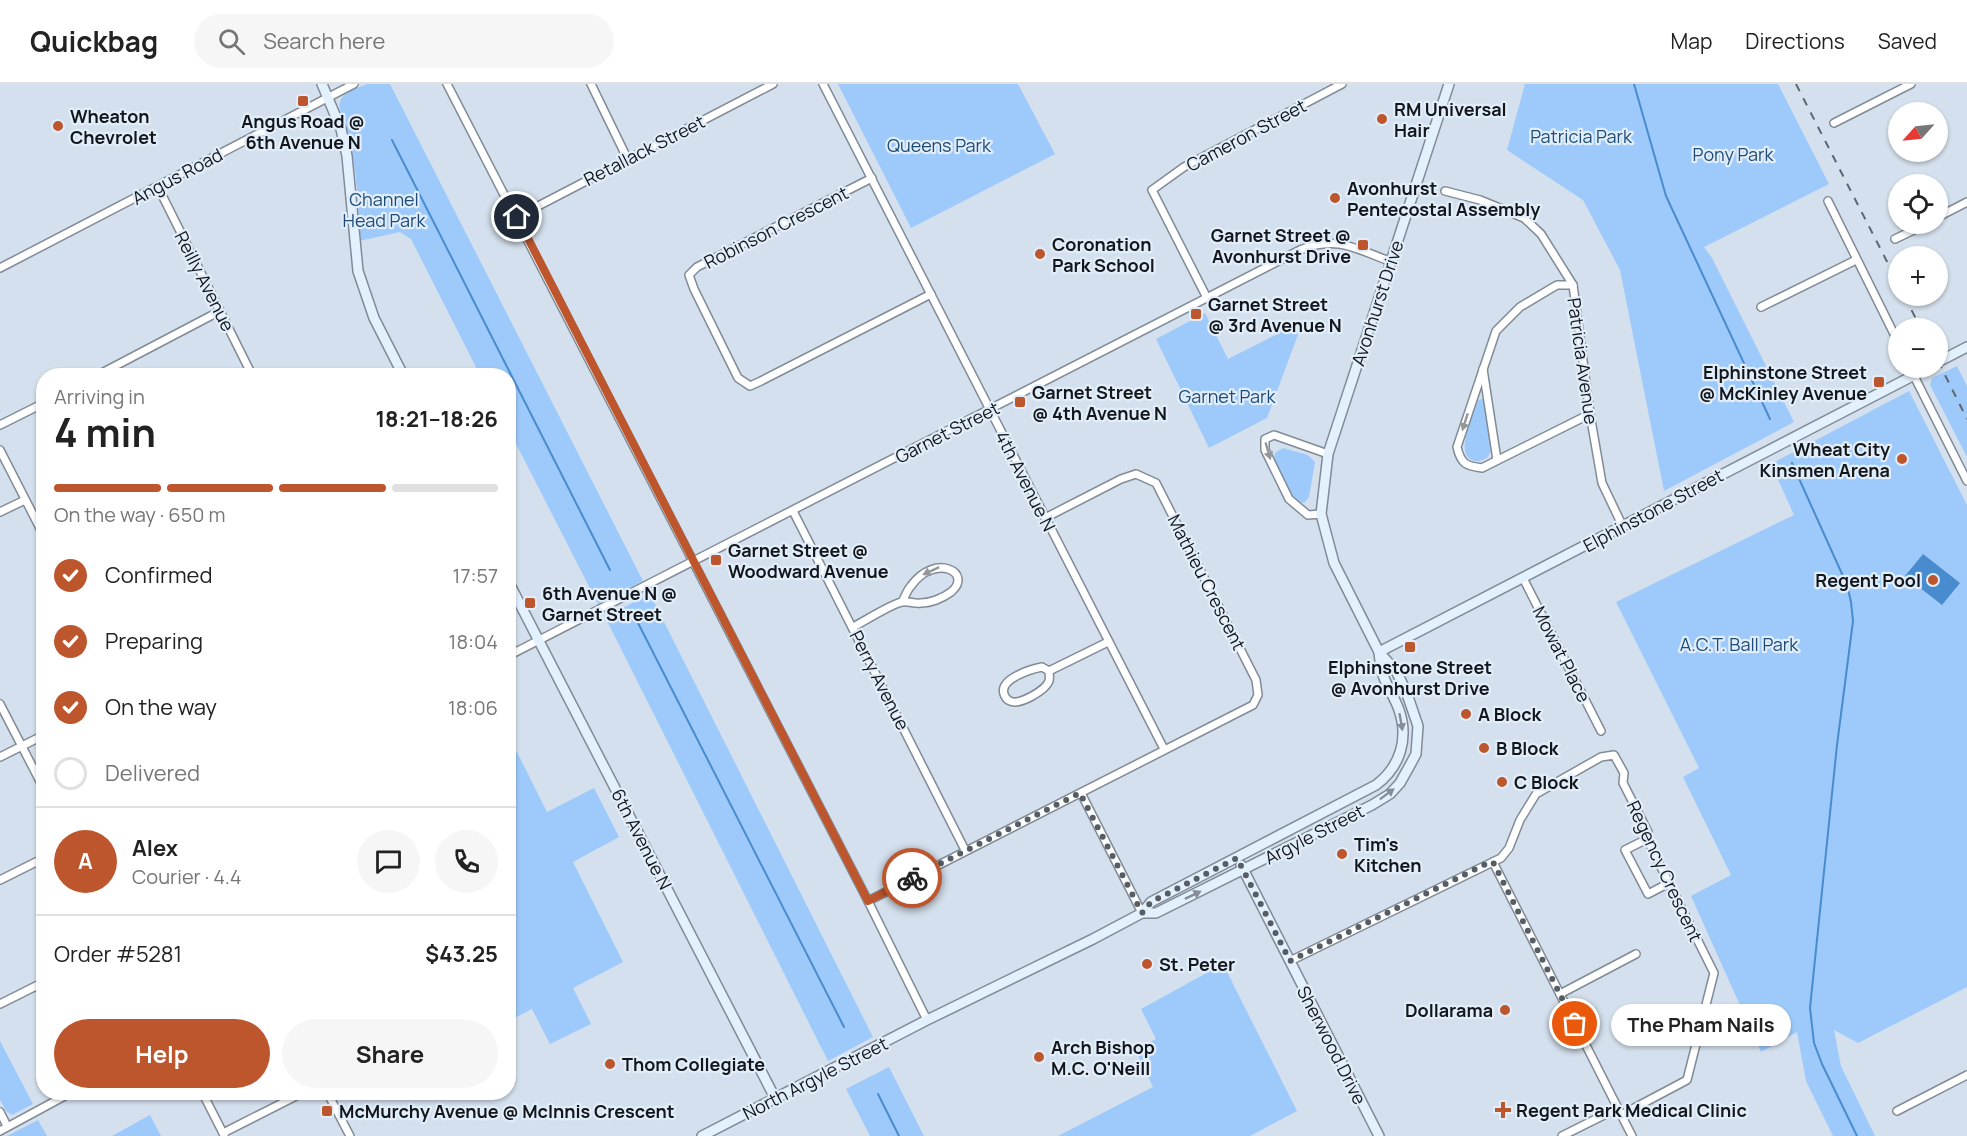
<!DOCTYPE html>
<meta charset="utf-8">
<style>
:root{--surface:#fff;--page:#f6f6f6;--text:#222;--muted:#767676;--line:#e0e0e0;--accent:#bd562d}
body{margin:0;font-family:Manrope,sans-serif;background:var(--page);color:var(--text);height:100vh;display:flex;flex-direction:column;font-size:22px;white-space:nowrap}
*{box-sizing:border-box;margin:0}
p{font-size:20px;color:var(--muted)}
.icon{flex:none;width:33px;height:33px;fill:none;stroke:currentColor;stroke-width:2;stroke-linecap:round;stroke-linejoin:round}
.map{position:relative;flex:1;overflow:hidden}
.drawer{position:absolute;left:36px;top:284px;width:480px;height:732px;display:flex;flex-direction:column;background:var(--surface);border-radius:24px;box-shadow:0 2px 4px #0004}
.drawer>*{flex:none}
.needle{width:39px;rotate:243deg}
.buttons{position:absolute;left:1888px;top:18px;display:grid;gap:12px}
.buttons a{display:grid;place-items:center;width:60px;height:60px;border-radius:50%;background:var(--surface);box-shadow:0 2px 4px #0004;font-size:30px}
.pin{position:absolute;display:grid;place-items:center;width:51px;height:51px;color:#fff;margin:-26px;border:3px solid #fff;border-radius:50%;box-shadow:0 2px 6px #0007}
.courier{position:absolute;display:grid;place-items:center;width:60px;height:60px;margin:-30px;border:4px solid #bd562d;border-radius:50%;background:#fff;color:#222;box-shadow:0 2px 8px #0007}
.bubble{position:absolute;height:42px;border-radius:21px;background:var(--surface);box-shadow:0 2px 4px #0004;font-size:20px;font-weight:700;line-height:42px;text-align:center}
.head em{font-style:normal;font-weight:700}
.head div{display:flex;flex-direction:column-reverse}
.head{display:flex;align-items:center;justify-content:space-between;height:102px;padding:0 18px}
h1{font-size:39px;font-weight:700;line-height:45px}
.bar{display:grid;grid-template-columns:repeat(4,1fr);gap:9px 6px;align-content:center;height:72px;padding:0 18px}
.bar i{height:8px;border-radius:4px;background:var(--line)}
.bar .on{background:var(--accent)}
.bar p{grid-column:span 4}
.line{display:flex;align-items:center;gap:15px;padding:0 18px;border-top:2px solid var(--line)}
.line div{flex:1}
.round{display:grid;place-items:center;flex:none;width:63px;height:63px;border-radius:32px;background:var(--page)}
ol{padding:0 18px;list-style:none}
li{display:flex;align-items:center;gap:18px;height:66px}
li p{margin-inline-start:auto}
li .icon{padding:6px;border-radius:50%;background:var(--accent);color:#fff;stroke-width:4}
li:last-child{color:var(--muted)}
li i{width:33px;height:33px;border:3px solid var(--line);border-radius:50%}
.primary-button{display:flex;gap:12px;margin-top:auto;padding:12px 18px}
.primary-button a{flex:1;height:69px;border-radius:36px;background:var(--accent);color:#fff;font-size:24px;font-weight:700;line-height:69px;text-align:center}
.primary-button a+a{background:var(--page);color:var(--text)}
header{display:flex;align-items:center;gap:36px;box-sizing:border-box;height:84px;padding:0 30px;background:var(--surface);border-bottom:2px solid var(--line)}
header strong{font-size:28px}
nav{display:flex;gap:33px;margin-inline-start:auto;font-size:21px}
.search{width:420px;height:54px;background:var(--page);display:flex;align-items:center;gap:15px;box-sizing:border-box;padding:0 21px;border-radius:33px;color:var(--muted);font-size:22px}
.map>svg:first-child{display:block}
</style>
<header>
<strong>Quickbag</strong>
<div class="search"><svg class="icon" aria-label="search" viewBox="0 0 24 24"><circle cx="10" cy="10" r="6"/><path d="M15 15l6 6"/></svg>Search here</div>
<nav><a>Map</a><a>Directions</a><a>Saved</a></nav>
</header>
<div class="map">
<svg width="1967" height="1052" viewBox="0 0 1967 1052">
<rect width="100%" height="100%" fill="#d4e0ed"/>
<g fill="#9dcafa">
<path d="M367 0H390L643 497 598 520 509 346 508 291H480L411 155 400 148 359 157C359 121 357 88 349 54 347 45 337 25 340 18 343 8 358 4 367 0Z"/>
<path d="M838 0H1018L1055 70 911 144Z"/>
<path d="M1525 0H1778L1829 100 1704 163 1712 174 1794 338 1664 407 1620 186 1583 116 1507 66Z"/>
<path d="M1205 229 1228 275 1303 237 1267 334 1209 364 1156 255Z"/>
<path d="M1957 282 1967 302V373L1930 301 1932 294Z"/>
<path d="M1909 307 1967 421V903L1858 959 1834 946 1841 982 1875 1052H1833L1806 997 1797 948 1761 968 1691 812 1731 791 1683 693 1699 684 1616 518 1794 431 1771 380Z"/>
<path d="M1482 315 1484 317 1491 366 1488 373C1482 377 1477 379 1470 375 1456 366 1474 329 1478 316Z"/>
<path d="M1283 364 1308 371 1315 378 1309 413 1304 419 1296 417 1274 377 1275 369Z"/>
<path d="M650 510 873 953 828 977 605 533Z"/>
<path d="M509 652 547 728 594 704 619 753 573 778 623 878 573 904 591 940 550 960 532 925 509 937Z"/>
<path d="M1223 880 1297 1027 1250 1052H1058L1153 1003 1135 965 1156 955 1141 925Z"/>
<path d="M0 957 33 1020 12 1031 6 1027 0 1016Z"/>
<path d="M889 983 924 1052H870L846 1005Z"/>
<path d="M150 1031 161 1052H112Z"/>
<path d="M38 1036 47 1052H7Z"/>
</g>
<path fill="#498bcf" d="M1923 470 1960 499 1942 521 1905 492Z"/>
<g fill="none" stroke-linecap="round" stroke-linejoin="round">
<g stroke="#498bcf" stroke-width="2">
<path d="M1634 0 1666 112 1770 335"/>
<path d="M392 56 610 486"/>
<path d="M1792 379 1847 501 1851 518 1853 537 1837 661 1810 924 1814 959 1822 980 1857 1052"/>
<path d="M636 535 844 943"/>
<path d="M878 1010 899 1052"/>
</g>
<g stroke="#808b97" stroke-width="10">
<g id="street">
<path d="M447 0 868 817 927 936"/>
<path d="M591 0 627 74"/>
<path d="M823 0 1164 665"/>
<path d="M1834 39 1911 0"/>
<path d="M872 94 697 183 689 191 694 205 738 294 750 302 761 297 931 210"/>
<path d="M158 103 252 291"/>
<path d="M1445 107 1480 116 1524 134 1541 150 1573 201 1590 330 1602 399 1623 443"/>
<path d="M1828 117 1899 260"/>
<path d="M517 133 773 0"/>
<path d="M1938 133 1967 118"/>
<path d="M1895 155 1926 140"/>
<path d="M0 184 354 0"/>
<path d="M1573 201H1557L1520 223 1496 247 1457 363C1461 380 1466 382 1482 384L1590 330"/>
<path d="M1207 214 1152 106 1184 83 1342 0"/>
<path d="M1761 223 1856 176"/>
<path d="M1910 284 1967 397"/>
<path d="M1483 285 1497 376"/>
<path d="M98 291 220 227"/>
<path d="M0 341 44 319"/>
<path d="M0 366 44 452"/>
<path d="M793 427 965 766"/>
<path d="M0 428 25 416"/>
<path d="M1321 430 1308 431 1289 415 1265 366V355L1274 351 1328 370"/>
<path d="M1523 494 1601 647"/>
<path d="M853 543C863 538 893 519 902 518 908 517 915 520 921 519 931 519 943 514 951 508 974 489 935 468 911 502 907 506 905 513 902 518"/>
<path d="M508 572 1300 166C1337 151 1356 165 1392 178"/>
<path d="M1042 583 1049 587C1049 590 1050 594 1049 597 1046 606 1019 622 1010 617 1007 616 1005 613 1004 610 999 595 1031 585 1042 583Z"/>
<path d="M1049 587 1108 558"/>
<path d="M0 620 44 705"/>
<path d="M0 673 44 651"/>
<path d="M1081 709 1142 829"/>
<path d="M1647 755 1625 766 1648 810 1669 799"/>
<path d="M1493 778 1632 1052"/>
<path d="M0 796 44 774"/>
<path d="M868 817 1253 621 1258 611 1256 596 1156 399 1136 390 1121 395 1045 434"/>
<path d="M1290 877 1501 774 1509 764 1520 736 1536 710 1601 673 1614 671 1624 689 1623 699 1648 748 1647 755 1714 889 1687 996 1621 1031"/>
<path d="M1560 910 1636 870"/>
<path d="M0 920 44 898"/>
<path d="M202 1008 224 1051"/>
<path d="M327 1008 350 1052"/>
<path d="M1897 1027 1967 991"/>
<path d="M0 1028 7 1042"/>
<path d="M0 1047 72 1008"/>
<path d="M223 1049 304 1008"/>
<path d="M1562 1052 1618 1024"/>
</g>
</g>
<g stroke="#808b97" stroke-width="12">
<g id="secondary">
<path d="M322 0 341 45 347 72 358 187 374 234 403 291"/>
<path d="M1938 278 1967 263"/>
<path d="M508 497 775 1014"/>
<path d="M1379 568 1928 284"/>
<path d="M1241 781 1379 1052"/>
<path d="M1142 829H1156L1372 721 1390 710 1400 699 1409 683 1416 670 1418 642 1406 607 1396 587 1379 568 1334 479 1321 430 1328 370 1449 0"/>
<path d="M702 1052 927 936 1093 855 1142 829 1151 818 1376 701C1400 683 1409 655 1399 626 1395 614 1387 603 1383 591 1380 584 1380 575 1379 568"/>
</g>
</g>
<use href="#street" stroke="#fff" stroke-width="7"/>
<use href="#secondary" stroke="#e3f0fd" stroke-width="9"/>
<g stroke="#5f666e" stroke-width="2" stroke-dasharray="8 8" stroke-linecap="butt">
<path d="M1796 0 1899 201"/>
<path d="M1904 212 1921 244"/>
<path d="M1938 277 1967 335"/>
</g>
</g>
<defs><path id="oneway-solid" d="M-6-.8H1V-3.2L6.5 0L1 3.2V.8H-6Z" transform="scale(1.5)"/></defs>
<g fill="#959799">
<use href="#oneway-solid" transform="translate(1465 338) rotate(108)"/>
<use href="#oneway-solid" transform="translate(1268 367) rotate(74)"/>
<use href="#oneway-solid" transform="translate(931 487) rotate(155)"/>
</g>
<g fill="#858e98">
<use href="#oneway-solid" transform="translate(1401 638) rotate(80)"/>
<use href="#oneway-solid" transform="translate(1387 710) rotate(-37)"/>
<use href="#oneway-solid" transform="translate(1193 811) rotate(-26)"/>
</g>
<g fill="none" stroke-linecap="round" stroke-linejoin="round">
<path stroke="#575d65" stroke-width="6" stroke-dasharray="0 10.8" d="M912 794 1080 709 1142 829 1151 818 1237 774 1290 877 1488 779 1493 778 1575 940"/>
<path stroke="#bd562d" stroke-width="8" d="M517 133 868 817 912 794"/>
</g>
<g fill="#bd562d" stroke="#e2edfa" stroke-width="2">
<rect x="297" y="11" width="12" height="12" rx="3"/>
<circle cx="1382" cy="35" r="6"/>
<circle cx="58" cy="42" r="6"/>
<circle cx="1335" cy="114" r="6"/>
<rect x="1357" y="155" width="12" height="12" rx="3"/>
<circle cx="1040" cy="170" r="6"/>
<rect x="1190" y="224" width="12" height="12" rx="3"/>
<rect x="1873" y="292" width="12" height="12" rx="3"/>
<rect x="1014" y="312" width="12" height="12" rx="3"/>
<circle cx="1902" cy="375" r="6"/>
<rect x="710" y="470" width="12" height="12" rx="3"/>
<circle cx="1933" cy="496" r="6"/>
<rect x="524" y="513" width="12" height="12" rx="3"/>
<rect x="1404" y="557" width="12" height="12" rx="3"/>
<circle cx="1466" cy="630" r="6"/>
<circle cx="1484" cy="664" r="6"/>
<circle cx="1502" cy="698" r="6"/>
<circle cx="1342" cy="770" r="6"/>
<circle cx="1147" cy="880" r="6"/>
<circle cx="1505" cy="926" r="6"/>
<circle cx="1039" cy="973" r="6"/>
<circle cx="610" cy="980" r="6"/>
<path d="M1500 1017h6v6h6v6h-6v6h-6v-6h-6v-6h6z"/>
<rect x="321" y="1021" width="12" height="12" rx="3"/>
</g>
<g text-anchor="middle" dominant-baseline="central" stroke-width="4.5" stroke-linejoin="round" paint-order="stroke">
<g font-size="18" font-weight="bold" fill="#13171c" stroke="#e2edfa" text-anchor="start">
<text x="1394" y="25">RM Universal<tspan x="1394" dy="21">Hair</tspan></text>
<text x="70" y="32">Wheaton<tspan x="70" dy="21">Chevrolet</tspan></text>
<text x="303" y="37" text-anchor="middle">Angus Road @<tspan x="303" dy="21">6th Avenue N</tspan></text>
<text x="1347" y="104">Avonhurst<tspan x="1347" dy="21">Pentecostal Assembly</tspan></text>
<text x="1351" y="151" text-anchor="end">Garnet Street @<tspan x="1351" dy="21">Avonhurst Drive</tspan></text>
<text x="1052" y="160">Coronation<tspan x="1052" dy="21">Park School</tspan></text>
<text x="1208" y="220">Garnet Street<tspan x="1208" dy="21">@ 3rd Avenue N</tspan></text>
<text x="1867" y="288" text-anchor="end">Elphinstone Street<tspan x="1867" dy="21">@ McKinley Avenue</tspan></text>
<text x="1032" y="308">Garnet Street<tspan x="1032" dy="21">@ 4th Avenue N</tspan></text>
<text x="1890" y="365" text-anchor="end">Wheat City<tspan x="1890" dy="21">Kinsmen Arena</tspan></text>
<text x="728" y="466">Garnet Street @<tspan x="728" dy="21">Woodward Avenue</tspan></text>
<text x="1921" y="496" text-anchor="end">Regent Pool</text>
<text x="542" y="509">6th Avenue N @<tspan x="542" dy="21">Garnet Street</tspan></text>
<text x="1410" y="583" text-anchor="middle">Elphinstone Street<tspan x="1410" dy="21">@ Avonhurst Drive</tspan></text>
<text x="1478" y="630">A Block</text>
<text x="1496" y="664">B Block</text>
<text x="1514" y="698">C Block</text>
<text x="1354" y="760">Tim's<tspan x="1354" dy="21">Kitchen</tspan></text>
<text x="1159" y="880">St. Peter</text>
<text x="1493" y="926" text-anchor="end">Dollarama</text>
<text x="1051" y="963">Arch Bishop<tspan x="1051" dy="21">M.C. O'Neill</tspan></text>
<text x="622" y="980">Thom Collegiate</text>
<text x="1516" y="1026">Regent Park Medical Clinic</text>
<text x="339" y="1027">McMurchy Avenue @ McInnis Crescent</text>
</g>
<g font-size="18" fill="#13171c" stroke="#e2edfa">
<text transform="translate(1246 51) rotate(-28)">Cameron Street</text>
<text transform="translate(644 66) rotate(-27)">Retallack Street</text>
<text transform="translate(177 92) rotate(-28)">Angus Road</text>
<text transform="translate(776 143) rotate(-27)">Robinson Crescent</text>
<text transform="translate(205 197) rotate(63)">Reilly Avenue</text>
<text transform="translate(1377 219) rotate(-72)">Avonhurst Drive</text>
<text transform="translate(1583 277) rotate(82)">Patricia Avenue</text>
<text transform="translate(947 348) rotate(-27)">Garnet Street</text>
<text transform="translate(1026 397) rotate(63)">4th Avenue N</text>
<text transform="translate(1653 426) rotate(-28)">Elphinstone Street</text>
<text transform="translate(1207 498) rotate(63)">Mathieu Crescent</text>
<text transform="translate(1562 570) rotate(63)">Mowat Place</text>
<text transform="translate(880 596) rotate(63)">Perry Avenue</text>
<text transform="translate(1314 750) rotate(-27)">Argyle Street</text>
<text transform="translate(642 755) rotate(63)">6th Avenue N</text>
<text transform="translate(1665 787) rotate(65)">Regency Crescent</text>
<text transform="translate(1332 961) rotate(63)">Sherwood Drive</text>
<text transform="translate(815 994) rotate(-27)">North Argyle Street</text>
</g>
<g font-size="18" fill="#1d4c79" stroke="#e2edfa">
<text x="1581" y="52">Patricia Park</text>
<text x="939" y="61">Queens Park</text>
<text x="1733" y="70">Pony Park</text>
<text x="384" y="115">Channel<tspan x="384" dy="21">Head Park</tspan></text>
<text x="1227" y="312">Garnet Park</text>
<text x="1739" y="560">A.C.T. Ball Park</text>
</g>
</g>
</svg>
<div class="buttons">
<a><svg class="needle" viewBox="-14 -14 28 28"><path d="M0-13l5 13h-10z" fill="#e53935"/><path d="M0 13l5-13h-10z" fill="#767676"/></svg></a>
<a><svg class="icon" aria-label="locate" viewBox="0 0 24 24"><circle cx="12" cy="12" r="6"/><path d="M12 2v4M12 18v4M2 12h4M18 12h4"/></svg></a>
<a>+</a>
<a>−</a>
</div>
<div class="pin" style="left:1575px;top:940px;background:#ea580c"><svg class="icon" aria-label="bag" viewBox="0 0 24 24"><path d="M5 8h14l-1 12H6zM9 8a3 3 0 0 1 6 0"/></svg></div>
<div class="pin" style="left:517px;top:133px;background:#1f2937"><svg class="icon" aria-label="home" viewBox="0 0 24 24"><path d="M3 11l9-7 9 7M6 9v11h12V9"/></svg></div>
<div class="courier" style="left:912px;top:794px"><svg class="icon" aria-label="bike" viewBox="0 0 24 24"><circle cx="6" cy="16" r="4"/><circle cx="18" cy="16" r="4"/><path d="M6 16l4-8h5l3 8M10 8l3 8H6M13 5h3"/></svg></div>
<div class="bubble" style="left:1611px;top:920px;width:180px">The Pham Nails</div>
<section class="drawer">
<div class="head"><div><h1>4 min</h1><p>Arriving in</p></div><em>18:21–18:26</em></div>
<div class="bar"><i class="on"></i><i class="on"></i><i class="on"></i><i></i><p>On the way · 650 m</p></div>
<ol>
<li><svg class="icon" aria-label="check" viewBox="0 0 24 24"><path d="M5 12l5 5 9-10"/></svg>Confirmed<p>17:57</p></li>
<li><svg class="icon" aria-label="check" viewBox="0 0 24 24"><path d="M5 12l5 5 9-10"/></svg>Preparing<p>18:04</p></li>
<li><svg class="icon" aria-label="check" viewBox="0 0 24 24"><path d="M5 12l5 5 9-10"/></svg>On the way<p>18:06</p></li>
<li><i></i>Delivered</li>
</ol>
<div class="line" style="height:108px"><b class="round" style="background:var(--accent);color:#fff">A</b><div><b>Alex</b><p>Courier · 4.4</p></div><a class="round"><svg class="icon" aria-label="chat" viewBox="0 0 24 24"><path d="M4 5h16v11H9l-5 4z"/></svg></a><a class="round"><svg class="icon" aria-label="phone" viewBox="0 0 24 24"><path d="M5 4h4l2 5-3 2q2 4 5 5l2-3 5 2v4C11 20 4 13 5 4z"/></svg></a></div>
<div class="line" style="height:78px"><div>Order #5281</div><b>$43.25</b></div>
<div class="primary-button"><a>Help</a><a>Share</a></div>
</section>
</div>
